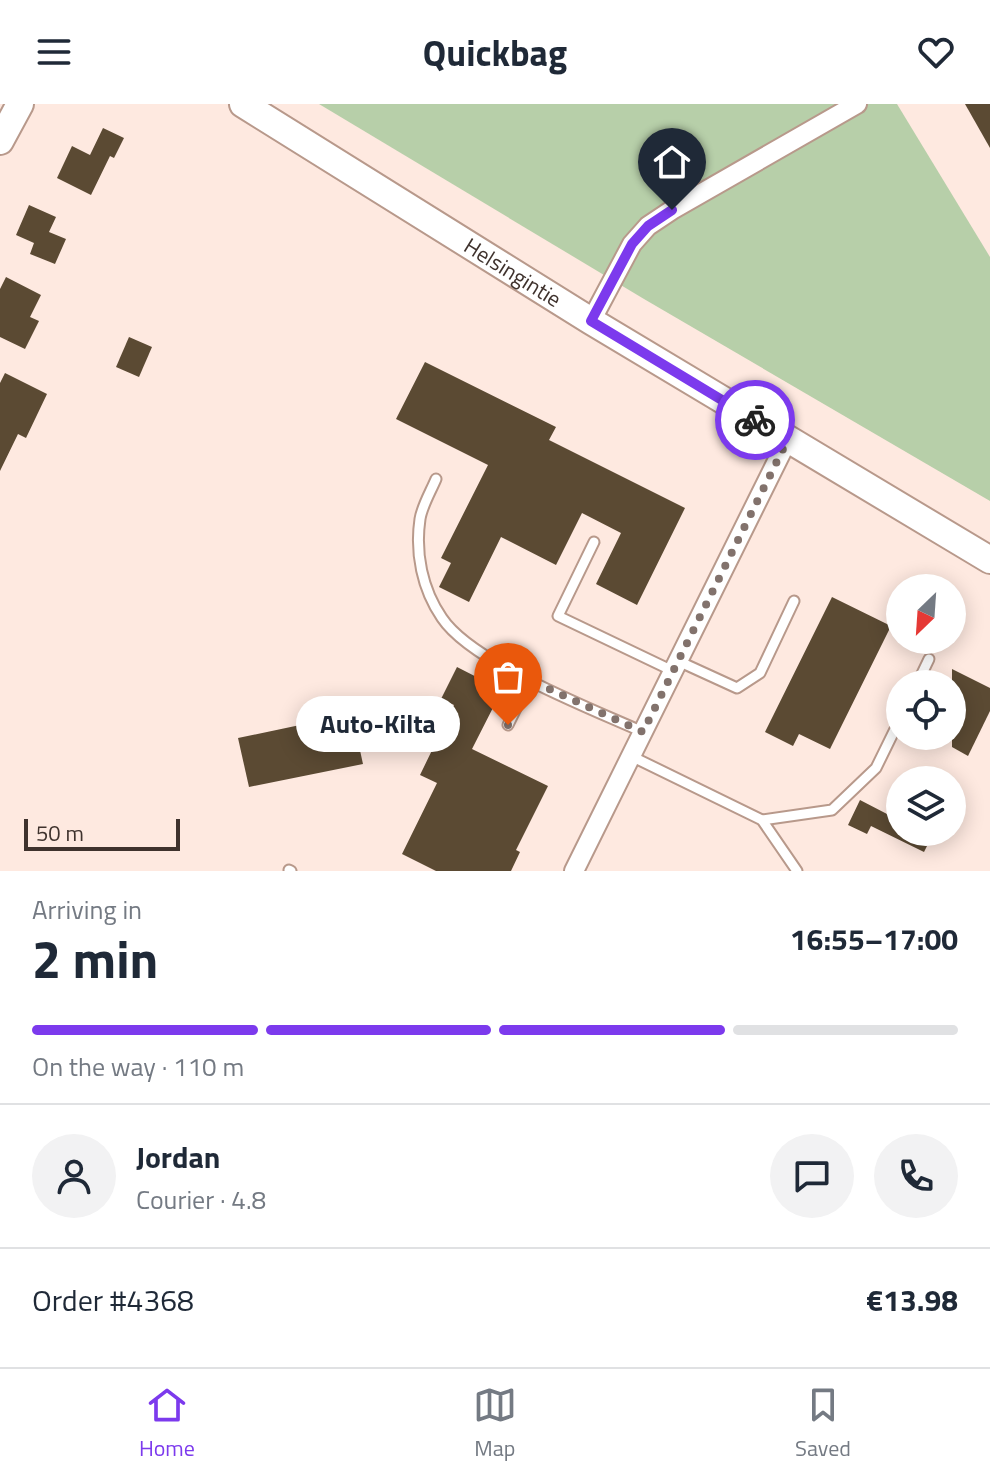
<!DOCTYPE html>
<meta charset="utf-8">
<style>
:root{--surface:#fff;--page:#f2f2f3;--text:#1f2937;--muted:#747a83;--line:#e0e1e3;--accent:#7c3aed}
body{margin:0;font-family:"Titillium Web",sans-serif;background:var(--page);color:var(--text);height:100vh;display:flex;flex-direction:column;font-size:30px;white-space:nowrap}
*{box-sizing:border-box;margin:0}
p{font-size:26px;color:var(--muted)}
.icon{flex:none;width:44px;height:44px;fill:none;stroke:currentColor;stroke-width:2;stroke-linecap:round;stroke-linejoin:round}
.map{position:relative;height:767px;overflow:hidden}
.sheet{display:flex;flex-direction:column;background:var(--surface);flex:1}
.sheet>*{flex:none}
.needle{width:52px;rotate:205deg}
.buttons{position:absolute;left:886px;top:470px;display:grid;gap:16px}
.buttons a{display:grid;place-items:center;width:80px;height:80px;border-radius:50%;background:var(--surface);box-shadow:0 4px 20px #0003;font-size:40px}
.scale{position:absolute;left:24px;bottom:20px;width:156px;box-sizing:border-box;padding-left:8px;border:4px solid #3f322d;border-top:0;font-size:22px;line-height:28px;white-space:nowrap;color:#3f322d;-webkit-text-stroke:6px #fee9e0;paint-order:stroke}
.pin{position:absolute;display:grid;place-items:center;width:68px;height:68px;color:#fff;margin:-82px -34px;border-radius:50% 50% 50% 0;rotate:-45deg;box-shadow:0 0 8px #0007}
.pin .icon{rotate:45deg}
.courier{position:absolute;display:grid;place-items:center;width:80px;height:80px;margin:-40px;border:6px solid #7c3aed;border-radius:50%;background:#fff;color:#222;box-shadow:0 2px 10px #0007}
.bubble{position:absolute;height:56px;border-radius:28px;background:var(--surface);box-shadow:0 4px 20px #0003;font-size:26px;font-weight:700;line-height:56px;text-align:center}
.head em{font-style:normal;font-weight:700}
.head div{display:flex;flex-direction:column-reverse}
.head{display:flex;align-items:center;justify-content:space-between;height:136px;padding:0 32px}
h1{font-size:52px;font-weight:700;line-height:60px}
.bar{display:grid;grid-template-columns:repeat(4,1fr);gap:12px 8px;align-content:center;height:96px;padding:0 32px}
.bar i{height:10px;border-radius:6px;background:var(--line)}
.bar .on{background:var(--accent)}
.bar p{grid-column:span 4}
.line{display:flex;align-items:center;gap:20px;padding:0 32px;border-top:2px solid var(--line)}
.line div{flex:1}
.round{display:grid;place-items:center;flex:none;width:84px;height:84px;border-radius:42px;background:var(--page)}
header{display:flex;justify-content:space-between;align-items:center;height:104px;padding:0 32px;background:var(--surface);font-size:36px;font-weight:700}
.tab-bar{display:flex;justify-content:space-around;align-items:center;height:112px;border-top:2px solid var(--line);background:var(--surface);font-size:22px;color:var(--muted)}
.tab-bar a{display:grid;justify-items:center;gap:4px}
.tab-bar .on{color:var(--accent)}
.map>svg:first-child{display:block}
</style>
<header><svg class="icon" aria-label="menu" viewBox="0 0 24 24"><path d="M4 6h16M4 12h16M4 18h16"/></svg>Quickbag<svg class="icon" aria-label="heart" viewBox="0 0 24 24"><path d="M12 20l-8-8c-3-5 5-10 8-4 3-6 11-1 8 4z"/></svg></header>
<div class="map">
<svg width="990" height="767" viewBox="0 0 990 767">
<rect width="100%" height="100%" fill="#fee9e0"/>
<path fill="#b7cfa9" d="M319 0H897L990 153V397L644 195Z"/>
<g fill="#5b4a33">
<path d="M965 0H990V44Z"/>
<path d="M103 24 124 34 114 54 110 52 91 91 57 74 72 42 90 51Z"/>
<path d="M29 101 56 113 49 128 66 135 55 160 30 150 34 139 16 131Z"/>
<path d="M6 173 41 191 30 213 39 217 25 245 0 233V185Z"/>
<path d="M129 233 152 243 139 273 116 263Z"/>
<path d="M425 258 556 323 549 336 685 404 637 501 596 480 621 429 582 409 556 461 501 433 469 498 439 483 451 459 441 454 488 361 396 315Z"/>
<path d="M5 269 47 290 26 334 18 330 0 367V279Z"/>
<path d="M832 493 891 522 830 645 799 630 793 642 765 628Z"/>
<path d="M457 563 502 586 472 645 548 682 516 746 520 748 511 767H436L402 750 437 679 420 671 454 601 441 595Z"/>
<path d="M952 565 990 584V607L968 652 952 643Z"/>
<path d="M352 610 363 660 249 683 238 634Z"/>
<path d="M900 683V728H934L924 748 871 722 867 730 848 721 860 696 887 710Z"/>
</g>
<g fill="none" stroke-linecap="round" stroke-linejoin="round">
<g stroke="#b8998b" stroke-width="13">
<g id="lane">
<path d="M436 375C431 387 422 402 420 415 415 449 422 485 442 514 472 559 592 605 643 628"/>
<path d="M594 438 558 512 673 567"/>
<path d="M678 557 737 584 760 569 794 497"/>
<path d="M917 580 929 555"/>
<path d="M508 621 530 576"/>
<path d="M631 652 762 716 797 767"/>
<path d="M762 716 832 706 876 664 900 615"/>
<path d="M289 766 291 767"/>
</g>
</g>
<g stroke="#b8998b" stroke-width="22">
<g id="street">
<path d="M591 217 632 140 648 122 672 106 857 0"/>
<path d="M574 767 788 335"/>
</g>
</g>
<g stroke="#b8998b" stroke-width="30">
<g id="secondary">
<path id="s1" d="M243 0 591 217 990 456"/>
<path d="M0 37 20 0"/>
</g>
</g>
<use href="#lane" stroke="#fff" stroke-width="9"/>
<use href="#street" stroke="#fff" stroke-width="18"/>
<use href="#secondary" stroke="#fff" stroke-width="26"/>
</g>
<g fill="none" stroke-linecap="round" stroke-linejoin="round">
<path stroke="#82726c" stroke-width="8" stroke-dasharray="0 14.4" d="M508 621 530 576 643 628 788 335 755 316"/>
<path stroke="#7c3aed" stroke-width="10" d="M672 106 648 122 632 140 591 217 755 316"/>
</g>
<g text-anchor="middle" dominant-baseline="central" stroke-width="8" stroke-linejoin="round" paint-order="stroke">
<g font-size="22" fill="#3f322d" stroke="#fee9e0">
<text stroke="none"><textPath href="#s1" startOffset="318">Helsingintie</textPath></text>
</g>
</g>
</svg>
<div class="buttons">
<a><svg class="needle" viewBox="-14 -14 28 28"><path d="M0-13l5 13h-10z" fill="#e53935"/><path d="M0 13l5-13h-10z" fill="#747a83"/></svg></a>
<a><svg class="icon" aria-label="locate" viewBox="0 0 24 24"><circle cx="12" cy="12" r="6"/><path d="M12 2v4M12 18v4M2 12h4M18 12h4"/></svg></a>
<a><svg class="icon" aria-label="layers" viewBox="0 0 24 24"><path d="M12 4l9 5-9 5-9-5zM3 14l9 5 9-5"/></svg></a>
</div>
<div class="scale">50 m</div>
<div class="pin" style="left:508px;top:621px;background:#ea580c"><svg class="icon" aria-label="bag" viewBox="0 0 24 24"><path d="M5 8h14l-1 12H6zM9 8a3 3 0 0 1 6 0"/></svg></div>
<div class="pin" style="left:672px;top:106px;background:#1f2937"><svg class="icon" aria-label="home" viewBox="0 0 24 24"><path d="M3 11l9-7 9 7M6 9v11h12V9"/></svg></div>
<div class="courier" style="left:755px;top:316px"><svg class="icon" aria-label="bike" viewBox="0 0 24 24"><circle cx="6" cy="16" r="4"/><circle cx="18" cy="16" r="4"/><path d="M6 16l4-8h5l3 8M10 8l3 8H6M13 5h3"/></svg></div>
<div class="bubble" style="left:296px;top:592px;width:164px">Auto-Kilta</div>
</div>
<section class="sheet">
<div class="head"><div><h1>2 min</h1><p>Arriving in</p></div><em>16:55–17:00</em></div>
<div class="bar"><i class="on"></i><i class="on"></i><i class="on"></i><i></i><p>On the way · 110 m</p></div>
<div class="line" style="height:144px"><a class="round"><svg class="icon" aria-label="person" viewBox="0 0 24 24"><circle cx="12" cy="8" r="4"/><path d="M4 21q1-7 8-7t8 7"/></svg></a><div><b>Jordan</b><p>Courier · 4.8</p></div><a class="round"><svg class="icon" aria-label="chat" viewBox="0 0 24 24"><path d="M4 5h16v11H9l-5 4z"/></svg></a><a class="round"><svg class="icon" aria-label="phone" viewBox="0 0 24 24"><path d="M5 4h4l2 5-3 2q2 4 5 5l2-3 5 2v4C11 20 4 13 5 4z"/></svg></a></div>
<div class="line" style="height:104px"><div>Order #4368</div><b>€13.98</b></div>
</section>
<nav class="tab-bar">
<a class="on"><svg class="icon" aria-label="home" viewBox="0 0 24 24"><path d="M3 11l9-7 9 7M6 9v11h12V9"/></svg>Home</a>
<a><svg class="icon" aria-label="map" viewBox="0 0 24 24"><path d="M3 6l6-2 6 2 6-2v14l-6 2-6-2-6 2zM9 4v14M15 6v14"/></svg>Map</a>
<a><svg class="icon" aria-label="saved" viewBox="0 0 24 24"><path d="M7 4h10v16l-5-4-5 4z"/></svg>Saved</a>
</nav>
